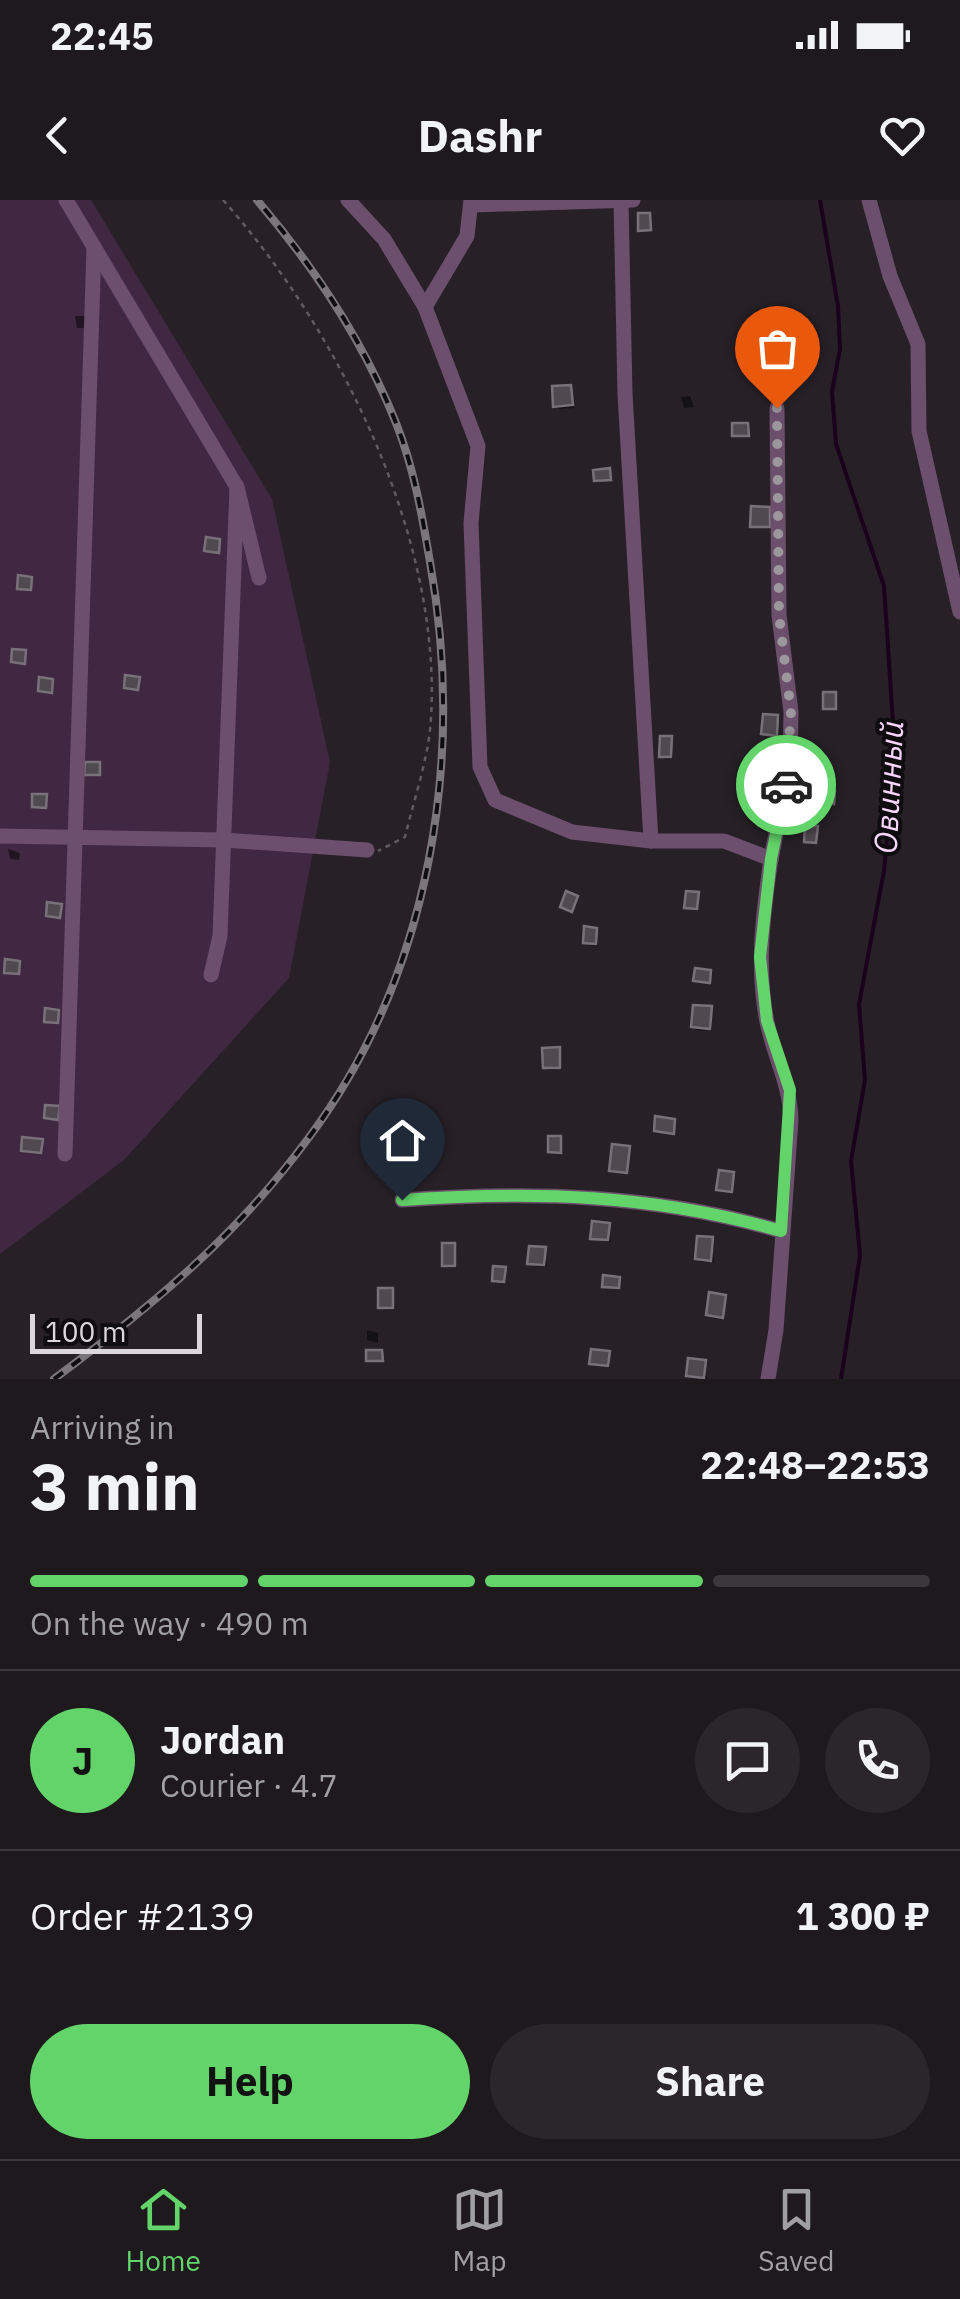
<!DOCTYPE html>
<meta charset="utf-8">
<style>
:root{--surface:#1d191d;--page:#2a262a;--text:#f1f3f6;--muted:#a0a0a4;--line:#3b383b;--accent:#62d469}
body{margin:0;font-family:"IBM Plex Sans",sans-serif;background:var(--page);color:var(--text);height:100vh;display:flex;flex-direction:column;font-size:38px;white-space:nowrap}
*{box-sizing:border-box;margin:0}
p{font-size:32px;color:var(--muted)}
.icon{flex:none;width:55px;height:55px;fill:none;stroke:currentColor;stroke-width:2;stroke-linecap:round;stroke-linejoin:round}
.map{position:relative;height:1179px;overflow:hidden}
.panel{display:flex;flex-direction:column;background:var(--surface);flex:1}
.panel>*{flex:none}
.scale{position:absolute;left:30px;bottom:25px;width:172px;box-sizing:border-box;padding-left:10px;border:5px solid #dbd7db;border-top:0;font-size:28px;line-height:35px;white-space:nowrap;color:#dbd7db;-webkit-text-stroke:8px #0e0c0f;paint-order:stroke}
.pin{position:absolute;display:grid;place-items:center;width:85px;height:85px;color:#fff;margin:-102px -42px;border-radius:50% 50% 50% 0;rotate:-45deg;box-shadow:0 0 10px #0007}
.pin .icon{rotate:45deg}
.courier{position:absolute;display:grid;place-items:center;width:100px;height:100px;margin:-50px;border:8px solid #62d469;border-radius:50%;background:#fff;color:#222;box-shadow:0 2px 12px #0007}
.headline em{font-style:normal;font-weight:700}
.headline div{display:flex;flex-direction:column-reverse}
.headline{display:flex;align-items:center;justify-content:space-between;height:170px;padding:0 30px}
h1{font-size:65px;font-weight:700;line-height:75px}
.bar{display:grid;grid-template-columns:repeat(4,1fr);gap:15px 10px;align-content:center;height:120px;padding:0 30px}
.bar i{height:12px;border-radius:8px;background:var(--line)}
.bar .active{background:var(--accent)}
.bar p{grid-column:span 4}
.line{display:flex;align-items:center;gap:25px;padding:0 30px;border-top:2px solid var(--line)}
.line div{flex:1}
.round{display:grid;place-items:center;flex:none;width:105px;height:105px;border-radius:52px;background:var(--page)}
.button{display:flex;gap:20px;margin-top:auto;padding:20px 30px}
.button a{flex:1;height:115px;border-radius:60px;background:var(--accent);color:#111;font-size:40px;font-weight:700;line-height:115px;text-align:center}
.button a+a{background:var(--page);color:var(--text)}
.status{display:flex;justify-content:space-between;align-items:center;height:70px;padding:0 50px;background:var(--surface);direction:ltr}
.status svg{height:28px;fill:currentColor}
header{display:flex;justify-content:space-between;align-items:center;height:130px;padding:0 30px;background:var(--surface);font-size:45px;font-weight:700}
.dock{display:flex;justify-content:space-around;align-items:center;height:140px;border-top:2px solid var(--line);background:var(--surface);font-size:28px;color:var(--muted)}
.dock a{display:grid;justify-items:center;gap:5px}
.dock .active{color:var(--accent)}
.map>svg:first-child{display:block}
</style>
<div class="status"><b>22:45</b><svg viewBox="0 0 49 12"><path d="M0 12V9h3v3zM5 12V6h3v6zM10 12V3h3v9zM15 12V0h3v12zM26 1h20v11H26zM47 4h2v5h-2z"/></svg></div>
<header><svg class="icon" aria-label="back" viewBox="0 0 24 24"><path d="M15 5l-7 7 7 7"/></svg>Dashr<svg class="icon" aria-label="heart" viewBox="0 0 24 24"><path d="M12 20l-8-8c-3-5 5-10 8-4 3-6 11-1 8 4z"/></svg></header>
<div class="map">
<svg width="960" height="1179" viewBox="0 0 960 1179">
<rect width="100%" height="100%" fill="#272127"/>
<path fill="#402742" d="M0 0H91L272 299 330 562 289 778 124 960 0 1054Z"/>
<g fill="#0007">
<path d="M75 116H87L90 128H77Z"/>
<path d="M570 187 574 208 559 209 555 206Z"/>
<path d="M690 196 694 207 684 208 681 197Z"/>
<path d="M777 517 779 538 767 536 764 533Z"/>
<path d="M671 539 673 559H665L662 556Z"/>
<path d="M778 563 779 584 767 583 764 580Z"/>
<path d="M8 649 20 653 19 660 10 659Z"/>
<path d="M596 730 598 746 588 745 585 742Z"/>
<path d="M710 773 712 785 696 780Z"/>
<path d="M711 808 712 831 697 830 693 826Z"/>
<path d="M559 850 562 870H548L545 867Z"/>
<path d="M674 921 676 936 656 931Z"/>
<path d="M629 948V975L614 973 611 970Z"/>
<path d="M733 975 734 994 722 992 719 989Z"/>
<path d="M609 1025 611 1042 593 1038Z"/>
<path d="M712 1039 714 1063 701 1062 698 1058Z"/>
<path d="M454 1046 457 1068H448L445 1065Z"/>
<path d="M545 1050 547 1067 533 1066 530 1063Z"/>
<path d="M392 1090 395 1110H384L380 1107Z"/>
<path d="M725 1097V1120L712 1118 709 1114Z"/>
<path d="M367 1130 378 1133V1143L367 1140Z"/>
<path d="M609 1154 610 1168 591 1163Z"/>
<path d="M705 1162 707 1179 688 1175Z"/>
</g>
<g fill="none" stroke-linecap="round" stroke-linejoin="round">
<path stroke="#1b001e" stroke-width="4" d="M820 0 838 106 840 149 832 192 836 244 884 386 895 554 884 671 859 804 865 880 851 961 860 1055 841 1179"/>
</g>
<g fill="#504a50" stroke="#787179" stroke-width="2.5">
<path d="M638 13H650L651 30 638 31Z"/>
<path d="M571 185 573 205 553 207 552 186Z"/>
<path d="M732 223H748L749 236H732Z"/>
<path d="M610 268 611 280 594 281 593 270Z"/>
<path d="M751 306 770 307V327H750Z"/>
<path d="M206 337 220 339 219 353 204 351Z"/>
<path d="M18 375 32 377 31 390 17 389Z"/>
<path d="M12 449 26 450 25 464 11 462Z"/>
<path d="M125 475 140 477 138 490 124 488Z"/>
<path d="M39 477 53 479 52 493 38 491Z"/>
<rect x="823" y="492" width="13" height="17"/>
<path d="M763 514 778 515 777 536 761 534Z"/>
<path d="M660 536H672L671 557H659Z"/>
<path d="M763 560 779 561 777 582 762 581Z"/>
<path d="M85 562H100V575H84Z"/>
<path d="M818 590 835 591 834 604 817 602Z"/>
<path d="M32 594H47L46 608 32 607Z"/>
<path d="M805 625 818 626 816 643 804 642Z"/>
<path d="M566 691 578 696 572 712 560 707Z"/>
<path d="M686 691 699 692 697 709 684 708Z"/>
<path d="M47 702 62 704 60 718 46 716Z"/>
<path d="M584 726 597 728 596 744 583 743Z"/>
<path d="M5 759 20 761 19 774 4 773Z"/>
<path d="M695 768 711 770 710 783 693 781Z"/>
<path d="M693 805 712 806 710 829 691 827Z"/>
<path d="M45 808 59 810 58 823 44 822Z"/>
<path d="M560 847V868H543L542 848Z"/>
<path d="M45 905 60 906 58 920 44 918Z"/>
<path d="M655 916 675 919 674 934 654 931Z"/>
<path d="M548 936H561V953L548 952Z"/>
<path d="M22 937 43 939 41 953 21 951Z"/>
<path d="M612 944 630 946 627 973 609 971Z"/>
<path d="M719 970 734 972 732 992 716 990Z"/>
<path d="M592 1021 610 1023 608 1040 590 1039Z"/>
<path d="M697 1036 713 1037 711 1061 695 1059Z"/>
<rect x="442" y="1043" width="13" height="23"/>
<path d="M529 1046 546 1047 544 1065 527 1064Z"/>
<path d="M493 1066 506 1067 504 1082 492 1081Z"/>
<path d="M603 1075 620 1077 619 1088 602 1087Z"/>
<rect x="378" y="1088" width="15" height="20"/>
<path d="M709 1092 726 1095 723 1118 706 1115Z"/>
<path d="M591 1149 610 1151 608 1166 589 1164Z"/>
<path d="M366 1150H382L383 1161H366Z"/>
<path d="M688 1158 706 1160 704 1178 686 1176Z"/>
</g>
<g fill="none" stroke-linecap="round" stroke-linejoin="round">
<path stroke="#605b60" stroke-width="2.5" stroke-dasharray="5 5" stroke-linecap="butt" d="M223 0C339 130 442 339 431 518 429 557 414 599 405 637L378 651"/>
<g stroke="#6c4e6d" stroke-width="15">
<path d="M66 0 237 287 259 378"/>
<path d="M348 0 384 39 425 107 478 246 471 323 480 567 495 600 572 632 651 641H724L771 659C763 714 756 767 767 822 774 857 790 883 791 920L776 1130 768 1179"/>
<path d="M621 0 625 194 651 641"/>
<path d="M869 0 890 76 918 144 919 231 960 412"/>
<path d="M472 5 633 0"/>
<path d="M425 107 467 36 471 0"/>
<path d="M0 636 224 640 367 650"/>
<path d="M771 659 790 563 791 512 779 415 777 208"/>
<path d="M211 775 220 736 237 287"/>
<path d="M65 954 94 47"/>
<path d="M402 1000C533 991 654 994 781 1031"/>
</g>
<g stroke="#7b767b" stroke-width="8">
<path id="rail" d="M54 1179C153 1105 236 1037 310 936 431 773 465 558 430 362 422 315 414 268 396 223 363 140 315 68 257 0"/>
</g>
<use href="#rail" stroke="#0e0c0f" stroke-width="4" stroke-dasharray="11" stroke-linecap="butt"/>
</g>
<g fill="none" stroke-linecap="round" stroke-linejoin="round">
<path stroke="#9c979c" stroke-width="10" stroke-dasharray="0 18" d="M777 208 779 415 791 512 786 585"/>
<path stroke="#62d469" stroke-width="12" d="M402 1000C533 991 653 994 781 1031L790 890 767 821 760 757 771 659 786 585"/>
</g>
<g text-anchor="middle" dominant-baseline="central" stroke-width="8" stroke-linejoin="round" paint-order="stroke">
<g font-size="32" font-style="italic" fill="#f8d5fa" stroke="#0e0c0f">
<text transform="translate(888 587) rotate(-87)">Овинный</text>
</g>
</g>
</svg>
<div class="scale">100 m</div>
<div class="pin" style="left:777px;top:208px;background:#ea580c"><svg class="icon" aria-label="bag" viewBox="0 0 24 24"><path d="M5 8h14l-1 12H6zM9 8a3 3 0 0 1 6 0"/></svg></div>
<div class="pin" style="left:402px;top:1000px;background:#1f2937"><svg class="icon" aria-label="home" viewBox="0 0 24 24"><path d="M3 11l9-7 9 7M6 9v11h12V9"/></svg></div>
<div class="courier" style="left:786px;top:585px"><svg class="icon" aria-label="car" viewBox="0 0 24 24"><path d="M5 17H2v-5l4-1 3-4h7l3 4 3 1v5h-3M9 17h6M6 11h13"/><circle cx="7" cy="17" r="2"/><circle cx="17" cy="17" r="2"/></svg></div>
</div>
<section class="panel">
<div class="headline"><div><h1>3 min</h1><p>Arriving in</p></div><em>22:48–22:53</em></div>
<div class="bar"><i class="active"></i><i class="active"></i><i class="active"></i><i></i><p>On the way · 490 m</p></div>
<div class="line" style="height:180px"><b class="round" style="background:var(--accent);color:#111">J</b><div><b>Jordan</b><p>Courier · 4.7</p></div><a class="round"><svg class="icon" aria-label="chat" viewBox="0 0 24 24"><path d="M4 5h16v11H9l-5 4z"/></svg></a><a class="round"><svg class="icon" aria-label="phone" viewBox="0 0 24 24"><path d="M5 4h4l2 5-3 2q2 4 5 5l2-3 5 2v4C11 20 4 13 5 4z"/></svg></a></div>
<div class="line" style="height:130px"><div>Order #2139</div><b>1 300 ₽</b></div>
<div class="button"><a>Help</a><a>Share</a></div>
</section>
<nav class="dock">
<a class="active"><svg class="icon" aria-label="home" viewBox="0 0 24 24"><path d="M3 11l9-7 9 7M6 9v11h12V9"/></svg>Home</a>
<a><svg class="icon" aria-label="map" viewBox="0 0 24 24"><path d="M3 6l6-2 6 2 6-2v14l-6 2-6-2-6 2zM9 4v14M15 6v14"/></svg>Map</a>
<a><svg class="icon" aria-label="saved" viewBox="0 0 24 24"><path d="M7 4h10v16l-5-4-5 4z"/></svg>Saved</a>
</nav>
